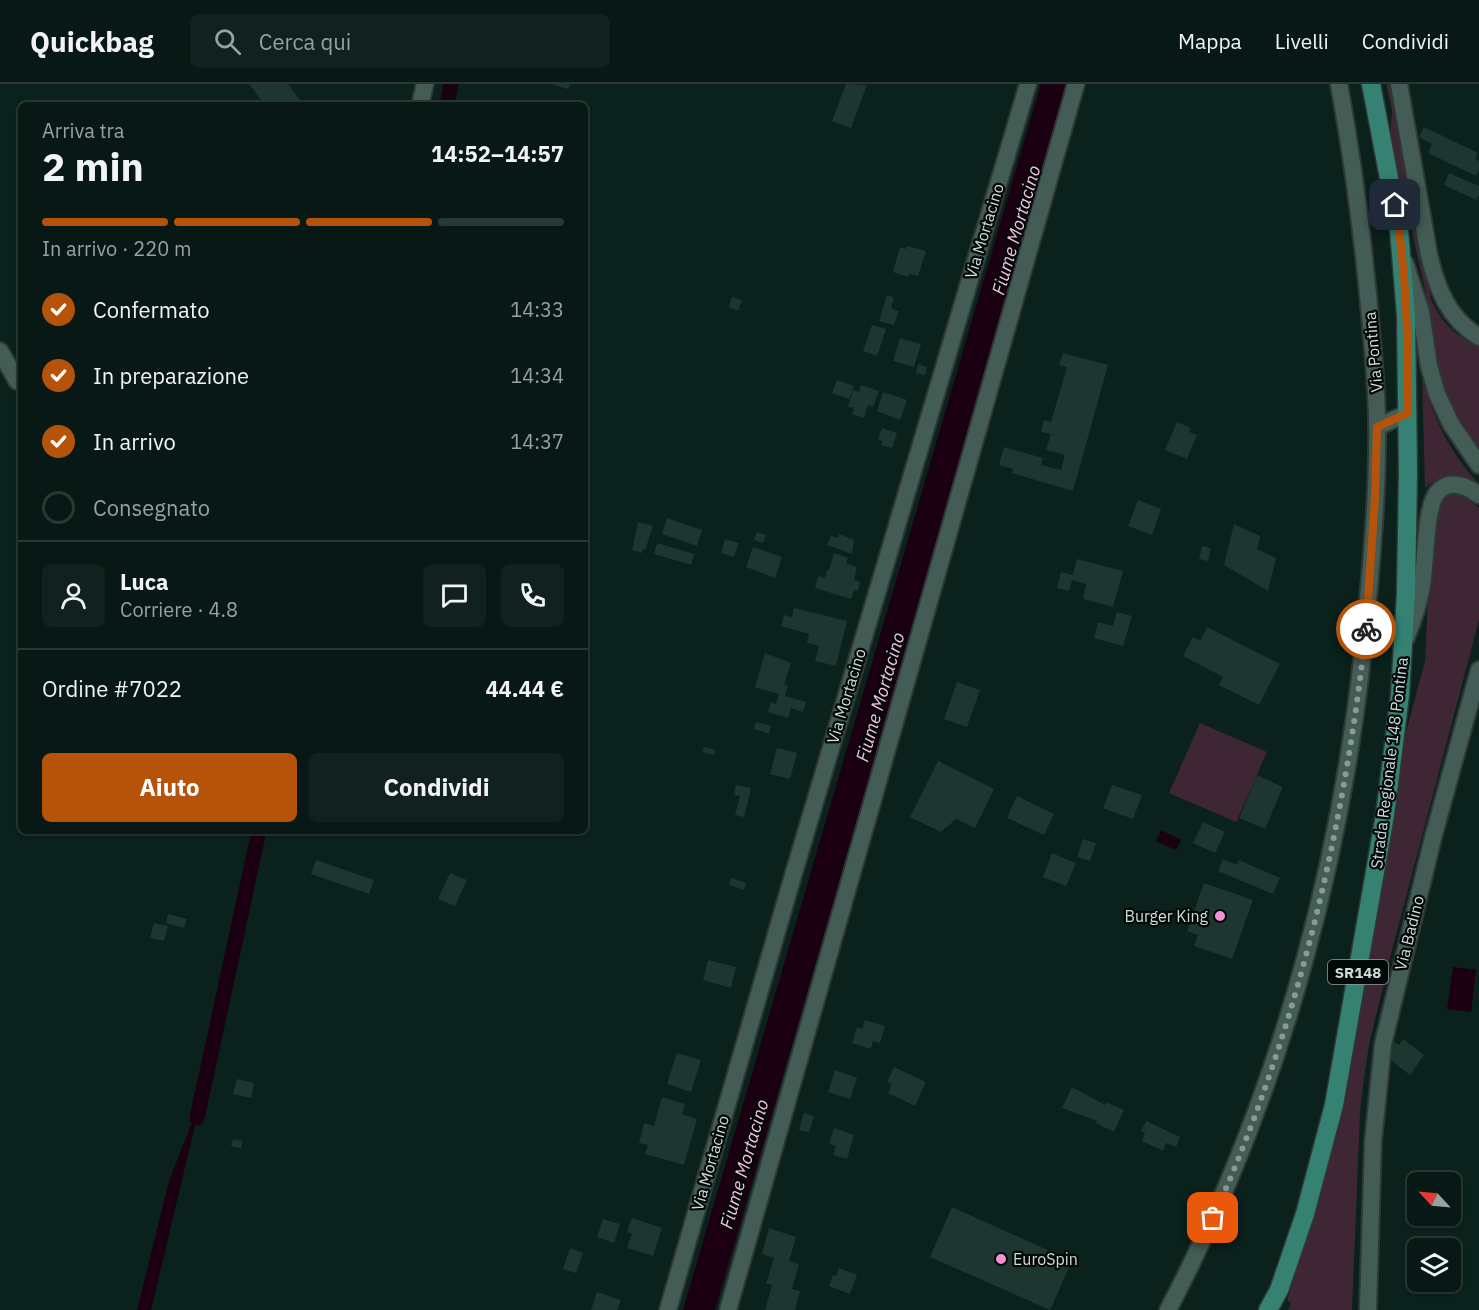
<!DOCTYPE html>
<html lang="it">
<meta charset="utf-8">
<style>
:root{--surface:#081915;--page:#11221e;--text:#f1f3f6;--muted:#98a0a0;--line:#293834;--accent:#b45309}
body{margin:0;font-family:"IBM Plex Sans",sans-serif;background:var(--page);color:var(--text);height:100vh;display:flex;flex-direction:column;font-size:22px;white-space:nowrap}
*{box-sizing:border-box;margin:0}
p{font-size:20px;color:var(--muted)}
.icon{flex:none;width:33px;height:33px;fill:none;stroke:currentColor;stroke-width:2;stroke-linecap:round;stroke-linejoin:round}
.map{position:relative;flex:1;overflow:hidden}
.panel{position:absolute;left:18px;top:18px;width:570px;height:732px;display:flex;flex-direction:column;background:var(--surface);border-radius:9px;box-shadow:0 2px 4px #0004,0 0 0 2px var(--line)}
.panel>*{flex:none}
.needle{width:39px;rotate:296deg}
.controls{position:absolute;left:1407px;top:1088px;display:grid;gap:12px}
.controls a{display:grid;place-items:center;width:54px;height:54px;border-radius:9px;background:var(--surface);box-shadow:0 2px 4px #0004,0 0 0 2px var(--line);font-size:30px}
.pin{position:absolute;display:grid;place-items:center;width:51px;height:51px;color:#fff;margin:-26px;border-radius:12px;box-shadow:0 3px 9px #0006}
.courier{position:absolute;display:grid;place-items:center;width:60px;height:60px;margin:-30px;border:4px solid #b45309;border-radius:50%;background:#fff;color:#222;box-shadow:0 2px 8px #0007}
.head em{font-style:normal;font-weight:700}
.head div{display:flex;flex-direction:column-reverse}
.head{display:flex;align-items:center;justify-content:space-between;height:102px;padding:0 24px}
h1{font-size:39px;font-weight:700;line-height:45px}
.bar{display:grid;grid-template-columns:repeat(4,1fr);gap:9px 6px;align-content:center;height:72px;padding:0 24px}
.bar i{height:8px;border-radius:4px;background:var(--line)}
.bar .current{background:var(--accent)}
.bar p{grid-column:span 4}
.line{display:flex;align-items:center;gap:15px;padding:0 24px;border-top:2px solid var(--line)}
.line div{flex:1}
.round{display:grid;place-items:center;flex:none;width:63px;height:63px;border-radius:9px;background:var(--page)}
ol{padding:0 24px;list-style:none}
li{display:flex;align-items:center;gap:18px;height:66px}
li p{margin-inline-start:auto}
li .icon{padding:6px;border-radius:50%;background:var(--accent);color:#fff;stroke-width:4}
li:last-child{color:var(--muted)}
li i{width:33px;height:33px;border:3px solid var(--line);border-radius:50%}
.action{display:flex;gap:12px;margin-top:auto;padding:12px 24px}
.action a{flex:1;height:69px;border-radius:9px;background:var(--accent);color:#fff;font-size:24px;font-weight:700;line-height:69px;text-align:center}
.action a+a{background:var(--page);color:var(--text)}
header{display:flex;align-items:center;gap:36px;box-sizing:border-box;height:84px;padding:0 30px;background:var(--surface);border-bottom:2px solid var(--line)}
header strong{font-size:28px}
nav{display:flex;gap:33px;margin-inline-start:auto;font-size:21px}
.search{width:420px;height:54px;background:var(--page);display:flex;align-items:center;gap:15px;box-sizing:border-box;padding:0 21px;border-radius:9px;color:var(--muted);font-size:22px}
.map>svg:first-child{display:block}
</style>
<header>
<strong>Quickbag</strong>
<div class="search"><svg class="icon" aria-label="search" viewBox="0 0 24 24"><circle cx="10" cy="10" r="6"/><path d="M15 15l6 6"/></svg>Cerca qui</div>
<nav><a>Mappa</a><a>Livelli</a><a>Condividi</a></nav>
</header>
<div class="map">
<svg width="1479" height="1226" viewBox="0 0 1479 1226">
<rect width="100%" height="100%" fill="#0a211c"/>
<g fill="#3e2634">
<path d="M1386 0 1391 2 1431 215C1441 239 1456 252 1479 263V378L1447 329 1429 267 1426 210 1390 51 1392 26Z"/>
<path d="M1422 291C1435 338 1447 364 1479 400V406C1458 397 1445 386 1425 404Z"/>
<path d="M1446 410C1461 408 1469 415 1479 424V536L1391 870 1369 961 1364 994 1360 1029 1352 1226H1288L1291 1218 1287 1217 1326 1089 1340 1030 1400 671 1425 577 1432 427Z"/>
<path d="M1200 639 1267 668 1236 738 1169 709Z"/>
</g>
<g fill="#1b0011">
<path d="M1041 0H1071L715 1226H683Z"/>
<path d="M1161 746 1181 756 1176 766 1156 757Z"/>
<path d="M1453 883 1476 886 1471 928 1447 925Z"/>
<path d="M201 1016 151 1226H137L169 1097Z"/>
</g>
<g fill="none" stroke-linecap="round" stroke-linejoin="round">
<g stroke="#1b0011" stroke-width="15">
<path d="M447 21 451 0"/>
<path d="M197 1034 259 747"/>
</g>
</g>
<g fill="#1e3630">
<path d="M249 0H288L303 20 265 21Z"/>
<path d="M551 0H570L568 5Z"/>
<path d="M846 0 867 1 851 44 832 37Z"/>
<path d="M1424 43 1478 69 1475 75 1479 77V86L1476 92 1428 69 1432 60 1419 53Z"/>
<path d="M1449 89 1479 102V111L1476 116 1444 101Z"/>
<path d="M907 162 926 167 918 192 909 190 908 193 893 188 900 163 906 165Z"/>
<path d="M887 211 894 213 891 224 899 227 894 241 879 237Z"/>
<path d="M732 213 742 216 738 227 729 223Z"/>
<path d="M872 241 886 245 877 272 863 267Z"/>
<path d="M900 254 921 260 914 283 893 277Z"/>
<path d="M1063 269 1108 281 1073 407 1012 389 1013 385 999 381 1004 363 1043 374 1041 381 1061 386 1065 371 1046 366 1051 350 1041 348 1044 336 1051 338 1067 283 1059 281Z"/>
<path d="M918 280 927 283 925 291 916 289Z"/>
<path d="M837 296 854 302 849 315 832 309Z"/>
<path d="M861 301 879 307 873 323 868 321 864 334 852 330 854 324 848 323 853 306 859 308Z"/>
<path d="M883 308 907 316 900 336 877 327Z"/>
<path d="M1177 338 1191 344 1189 348 1197 351 1187 375 1165 366Z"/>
<path d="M882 344 897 349 892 364 881 361 883 357 878 355Z"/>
<path d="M1138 416 1161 425 1152 451 1128 442Z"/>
<path d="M667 434 702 446 697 462 662 450Z"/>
<path d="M638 438 653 442 645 466 643 465 642 469 632 466Z"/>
<path d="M1234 440 1260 452 1257 465 1276 474 1268 507 1224 481Z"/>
<path d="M757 448 766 451 763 459 754 456Z"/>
<path d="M839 450 854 456 852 470 827 461 831 452 838 454Z"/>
<path d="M725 455 739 459 734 473 721 469Z"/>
<path d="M657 459 694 470 691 481 654 470Z"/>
<path d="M1202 462 1211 464 1208 477 1199 475Z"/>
<path d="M753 463 782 473 775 494 746 483Z"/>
<path d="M834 469 848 474 846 479 857 483 854 496 860 498 858 507 854 506 851 515 815 504 818 492 825 494 827 486H829Z"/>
<path d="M1077 475 1123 487 1113 523 1083 515 1086 500 1072 496 1069 507 1057 504 1061 488 1073 491Z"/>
<path d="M794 524 847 537 836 582 815 577 819 562 807 559 809 550 781 542 784 531 792 533Z"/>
<path d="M1117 528 1132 532 1123 562 1094 554 1098 538 1113 542Z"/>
<path d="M1207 543 1280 580 1259 621 1219 601 1223 593 1183 572 1193 553 1200 557Z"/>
<path d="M765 569 791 579 784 601 788 602 785 612 806 618 803 628 791 624 788 634 768 628 771 618 776 620 779 610 755 603Z"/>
<path d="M957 598 980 606 967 643 944 635Z"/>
<path d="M756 638 771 642 769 650 754 645Z"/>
<path d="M704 663 715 666 714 671 702 668Z"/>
<path d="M777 664 797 669 790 695 770 690Z"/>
<path d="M938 677 994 705 975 744 956 735 941 748 910 733Z"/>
<path d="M1257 691 1283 703 1265 745 1239 734Z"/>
<path d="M736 701 751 704 744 733 735 731 740 712 734 711Z"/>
<path d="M1112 701 1142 711 1133 735 1103 724Z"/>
<path d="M1017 712 1054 730 1044 751 1007 734Z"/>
<path d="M1203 738 1225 748 1215 769 1193 759Z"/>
<path d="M1083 755 1096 759 1090 777 1077 773Z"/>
<path d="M1052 769 1076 779 1066 802 1043 793Z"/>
<path d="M1223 775 1237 781 1239 776 1280 794 1273 810 1218 787Z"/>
<path d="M316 776 374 796 369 810 311 790Z"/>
<path d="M450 789 467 796 455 822 438 815Z"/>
<path d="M731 794 746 799 744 806 729 801Z"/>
<path d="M1204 799 1253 816 1232 875 1194 862 1198 851 1187 847Z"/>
<path d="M168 830 187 835 184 844 166 839Z"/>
<path d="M154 839 168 842 164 857 150 854Z"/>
<path d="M708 876 736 883 731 904 703 896Z"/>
<path d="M865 936 885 942 880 959 873 957 871 965 852 959 857 943 862 945Z"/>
<path d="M1403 955 1424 971 1410 991 1387 973 1391 956 1399 961Z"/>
<path d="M677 969 701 976 691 1008 667 1000Z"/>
<path d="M894 983 926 998 915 1022 888 1009 892 1000 887 998Z"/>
<path d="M835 986 857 994 850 1015 828 1008Z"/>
<path d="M237 995 254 999 251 1014 233 1010Z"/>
<path d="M1072 1003 1105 1021 1106 1018 1124 1026 1114 1048 1096 1039 1097 1037 1062 1024Z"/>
<path d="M662 1013 685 1020 682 1030 697 1035 684 1081 645 1070 648 1061 639 1059 644 1039 654 1042Z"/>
<path d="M804 1029 814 1032 809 1048 799 1046Z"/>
<path d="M1146 1037 1180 1053 1176 1063 1166 1059 1163 1067 1142 1057 1145 1049 1141 1047Z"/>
<path d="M834 1044 854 1051 847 1075 833 1071 836 1062 829 1060Z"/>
<path d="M233 1055 243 1057 241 1064 231 1062Z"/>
<path d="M952 1123 1072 1177 1050 1226 930 1173Z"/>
<path d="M632 1134 662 1144 653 1172 627 1164 632 1150 627 1148Z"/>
<path d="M603 1135 620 1140 614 1159 597 1153Z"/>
<path d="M769 1144 796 1153 789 1177 799 1180 792 1205 800 1207 795 1226H765L772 1201 766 1200 774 1174 762 1170Z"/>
<path d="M570 1164 583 1169 576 1189 563 1185Z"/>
<path d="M839 1184 857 1191 850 1210 829 1202 833 1191 836 1192Z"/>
<path d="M597 1208 621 1216 617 1226H591Z"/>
</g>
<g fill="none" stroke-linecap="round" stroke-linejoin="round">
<g stroke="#2e3835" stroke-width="20">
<g id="minor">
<path d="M1399 0 1429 171C1437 205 1448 234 1479 253"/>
<path d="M420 21 425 0"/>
<path d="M1405 179 1421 228 1429 282 1437 310 1451 340 1479 381"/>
<path d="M0 267 17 297"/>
<path d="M1377 343 1408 329"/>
<path d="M1406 554C1413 537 1419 519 1422 501 1426 479 1425 424 1437 409 1448 394 1467 402 1479 411"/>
<path d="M668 1226 790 802 1028 0"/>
<path d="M728 1226 1076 0"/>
<path d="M1168 1226C1285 1003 1349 754 1369 504 1374 450 1378 395 1377 340 1377 304 1373 268 1370 232 1363 155 1353 77 1339 0"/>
<path d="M1368 1226 1373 1058 1383 960 1433 754 1479 586"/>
</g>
</g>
<g stroke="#2e3835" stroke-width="21">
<path id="major" d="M1268 1226 1279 1206 1305 1130 1334 1021 1385 731 1400 611 1406 509 1408 389 1406 231 1399 146 1371 0"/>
</g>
<use href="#minor" stroke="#445c56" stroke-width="16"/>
<use href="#major" stroke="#358273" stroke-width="18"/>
</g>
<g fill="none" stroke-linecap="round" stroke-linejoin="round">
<path stroke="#8a9b97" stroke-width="6" stroke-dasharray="0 10.8" d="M1213 1134C1297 948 1344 747 1366 545"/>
<path stroke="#b45309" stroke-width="8" d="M1366 545 1375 414 1377 343 1408 329C1408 259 1407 189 1395 121"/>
</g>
<g fill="#f690d0" stroke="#020807" stroke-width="2">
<circle cx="1220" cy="832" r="6"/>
<circle cx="1001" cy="1175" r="6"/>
</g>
<g text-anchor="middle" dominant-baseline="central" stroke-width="4.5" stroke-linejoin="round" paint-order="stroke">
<rect fill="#020807" stroke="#929d9a" stroke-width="1.5" x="1328" y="876" width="60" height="24" rx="4.5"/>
<g font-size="15" font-weight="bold" fill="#cfddd9">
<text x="1358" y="888">SR148</text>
</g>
<g font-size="16" fill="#cfddd9" stroke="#020807">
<text transform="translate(984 147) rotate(-73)">Via Mortacino</text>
<text transform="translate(1373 268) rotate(-95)">Via Pontina</text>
<text transform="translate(846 612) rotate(-73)">Via Mortacino</text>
<text transform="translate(1389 679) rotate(-83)">Strada Regionale 148 Pontina</text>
<text transform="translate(1409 849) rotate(-76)">Via Badino</text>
<text transform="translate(710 1079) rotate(-74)">Via Mortacino</text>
</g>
<g font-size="16" fill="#cfddd9" stroke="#020807" text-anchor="end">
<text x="1208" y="832">Burger King</text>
<text x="1013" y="1175" text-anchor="start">EuroSpin</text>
</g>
<g font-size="18" font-style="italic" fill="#f8c0e1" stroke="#020807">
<text transform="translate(1016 146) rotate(-74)">Fiume Mortacino</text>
<text transform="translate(880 613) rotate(-74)">Fiume Mortacino</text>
<text transform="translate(744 1080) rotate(-74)">Fiume Mortacino</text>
</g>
</g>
</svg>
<div class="controls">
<a><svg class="needle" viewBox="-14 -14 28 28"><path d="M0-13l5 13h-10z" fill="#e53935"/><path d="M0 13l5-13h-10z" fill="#98a0a0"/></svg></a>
<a><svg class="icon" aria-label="layers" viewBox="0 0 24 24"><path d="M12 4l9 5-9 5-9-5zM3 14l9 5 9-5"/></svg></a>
</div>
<div class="pin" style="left:1213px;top:1134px;background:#ea580c"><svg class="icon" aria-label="bag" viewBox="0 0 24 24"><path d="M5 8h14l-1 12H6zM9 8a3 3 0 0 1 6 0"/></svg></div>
<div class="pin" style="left:1395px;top:121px;background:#1f2937"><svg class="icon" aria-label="home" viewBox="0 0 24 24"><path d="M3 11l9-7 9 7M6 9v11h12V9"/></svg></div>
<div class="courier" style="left:1366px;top:545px"><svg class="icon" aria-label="bike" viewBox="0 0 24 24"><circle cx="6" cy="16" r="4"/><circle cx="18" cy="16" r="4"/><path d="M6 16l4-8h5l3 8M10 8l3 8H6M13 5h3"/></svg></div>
<section class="panel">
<div class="head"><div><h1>2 min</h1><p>Arriva tra</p></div><em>14:52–14:57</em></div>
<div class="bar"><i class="current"></i><i class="current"></i><i class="current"></i><i></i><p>In arrivo · 220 m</p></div>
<ol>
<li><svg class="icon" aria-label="check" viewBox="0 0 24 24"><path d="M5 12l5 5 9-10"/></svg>Confermato<p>14:33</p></li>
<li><svg class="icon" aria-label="check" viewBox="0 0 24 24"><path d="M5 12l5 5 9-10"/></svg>In preparazione<p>14:34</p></li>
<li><svg class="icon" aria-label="check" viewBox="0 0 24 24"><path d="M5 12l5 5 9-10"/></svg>In arrivo<p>14:37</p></li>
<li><i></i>Consegnato</li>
</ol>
<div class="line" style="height:108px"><a class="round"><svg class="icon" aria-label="person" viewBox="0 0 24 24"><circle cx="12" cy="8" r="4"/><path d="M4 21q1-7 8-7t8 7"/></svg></a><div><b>Luca</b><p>Corriere · 4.8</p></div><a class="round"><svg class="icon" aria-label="chat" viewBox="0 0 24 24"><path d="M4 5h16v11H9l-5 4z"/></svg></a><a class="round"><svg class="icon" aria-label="phone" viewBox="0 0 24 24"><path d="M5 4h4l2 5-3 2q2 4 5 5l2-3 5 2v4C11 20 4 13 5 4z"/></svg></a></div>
<div class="line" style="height:78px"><div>Ordine #7022</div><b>44.44 €</b></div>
<div class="action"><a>Aiuto</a><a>Condividi</a></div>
</section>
</div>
